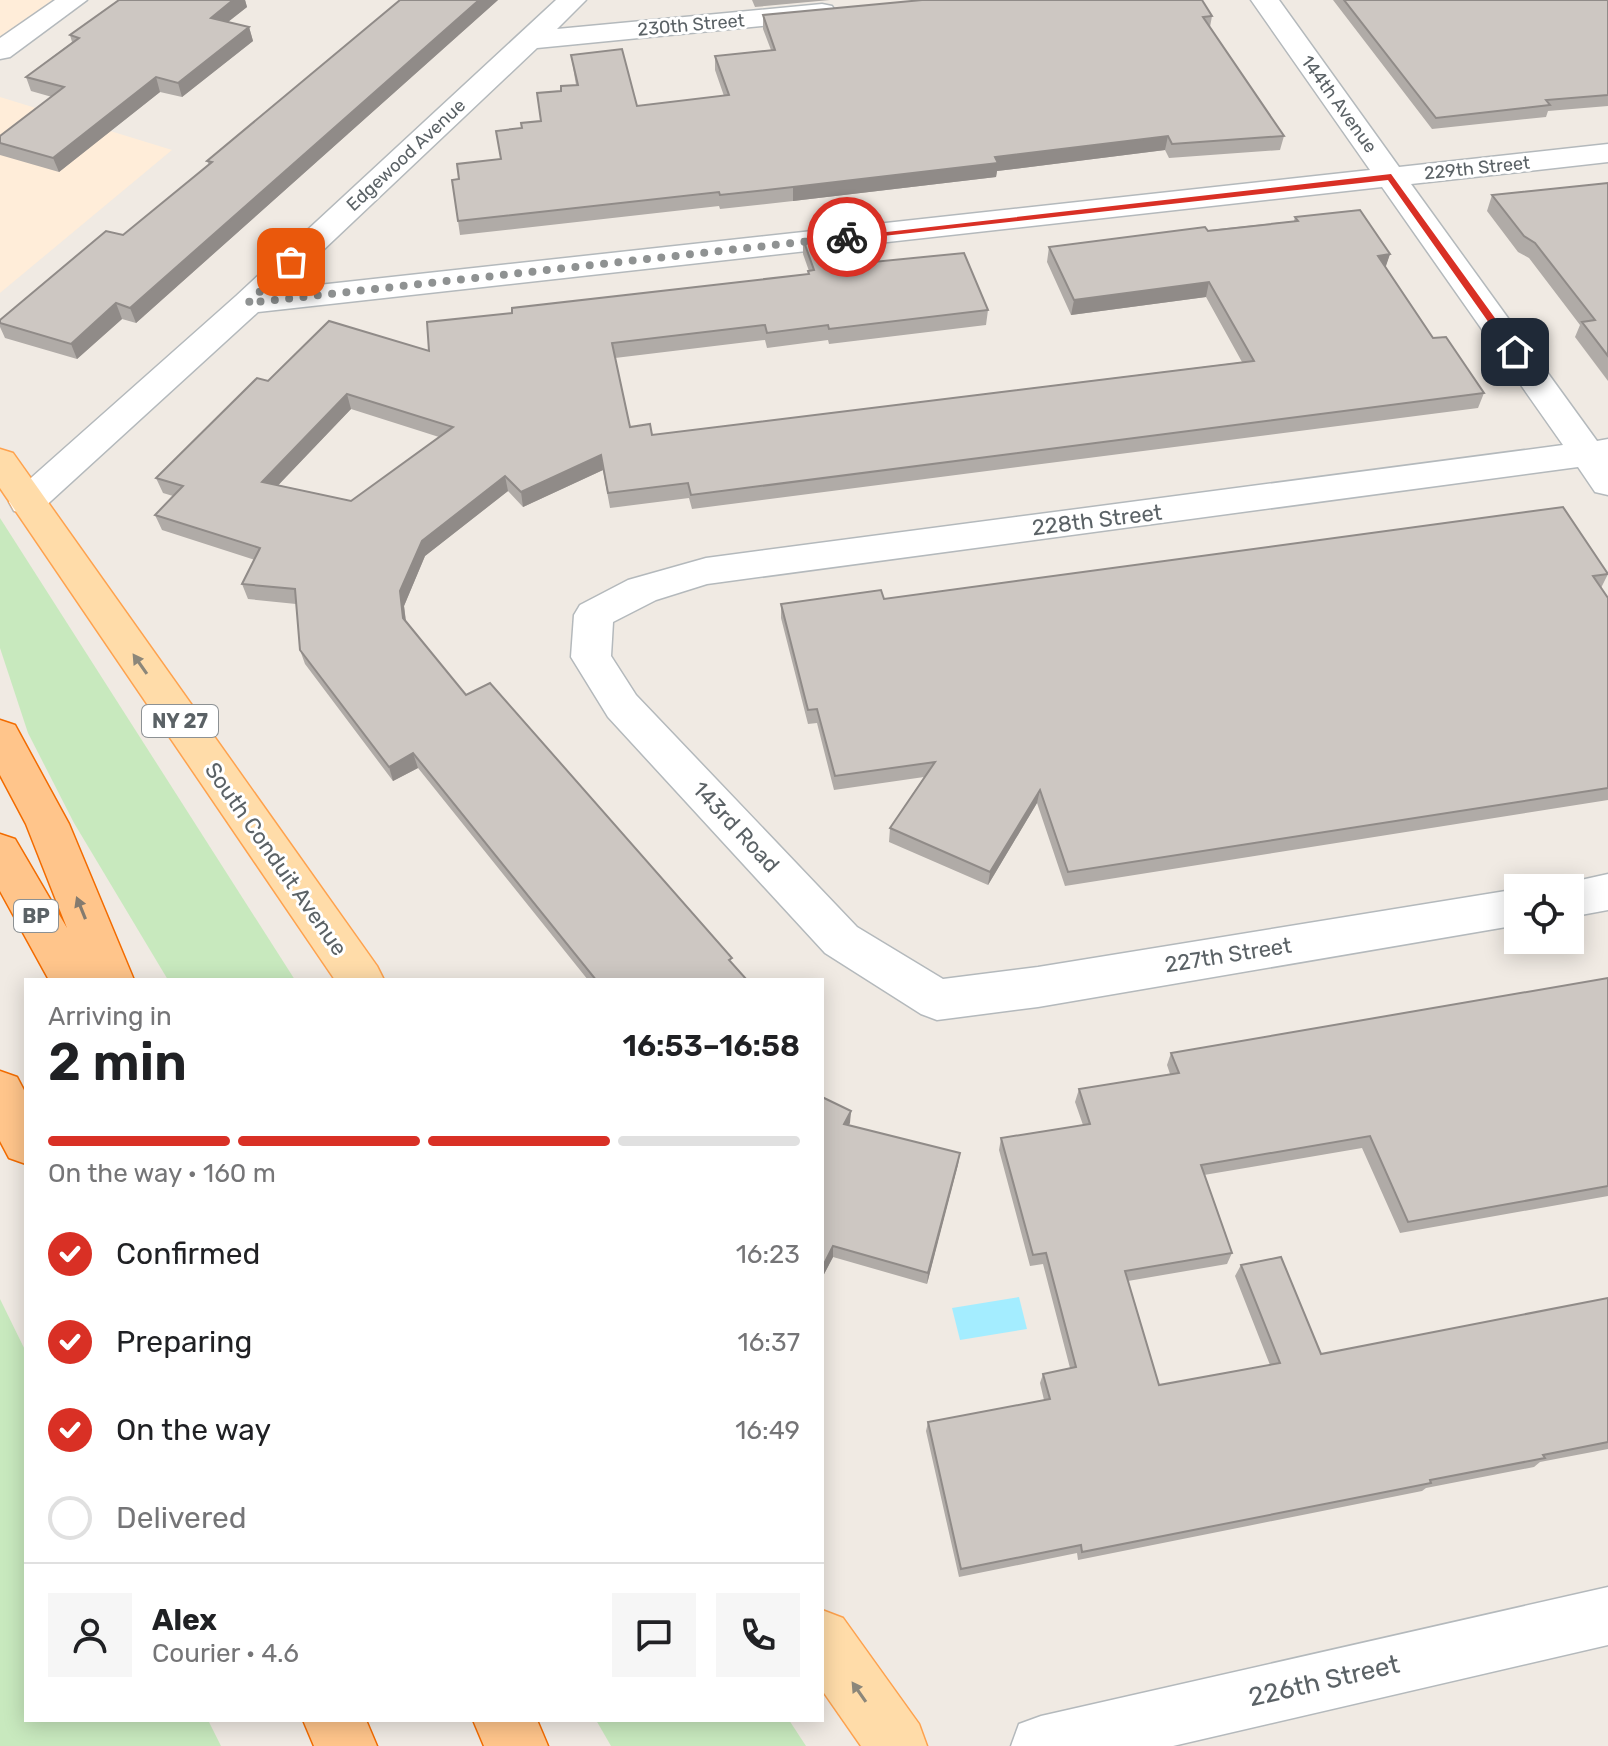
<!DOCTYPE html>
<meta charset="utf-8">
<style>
:root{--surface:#fff;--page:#f6f6f6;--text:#202124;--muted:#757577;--line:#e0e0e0;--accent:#d93025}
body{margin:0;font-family:Rubik,sans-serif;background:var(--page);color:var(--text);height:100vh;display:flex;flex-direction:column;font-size:30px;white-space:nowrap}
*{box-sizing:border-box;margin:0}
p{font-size:26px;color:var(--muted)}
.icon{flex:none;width:44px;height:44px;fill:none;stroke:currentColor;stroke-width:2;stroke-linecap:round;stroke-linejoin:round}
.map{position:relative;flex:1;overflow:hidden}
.panel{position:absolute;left:24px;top:978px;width:800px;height:744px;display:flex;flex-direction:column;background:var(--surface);border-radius:0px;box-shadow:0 4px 20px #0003}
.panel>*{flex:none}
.fabs{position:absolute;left:1504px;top:874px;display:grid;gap:16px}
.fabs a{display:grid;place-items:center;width:80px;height:80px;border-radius:0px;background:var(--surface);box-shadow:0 4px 20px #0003;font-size:40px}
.pin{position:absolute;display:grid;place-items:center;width:68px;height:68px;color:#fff;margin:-34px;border-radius:16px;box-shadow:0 4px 12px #0006}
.courier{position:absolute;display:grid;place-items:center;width:80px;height:80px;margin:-40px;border:6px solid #d93025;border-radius:50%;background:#fff;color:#222;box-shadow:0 2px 10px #0007}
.overview em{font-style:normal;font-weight:600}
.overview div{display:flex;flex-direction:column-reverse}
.overview{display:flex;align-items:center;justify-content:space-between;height:136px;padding:0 24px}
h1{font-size:52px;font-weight:600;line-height:60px}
.bar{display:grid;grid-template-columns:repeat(4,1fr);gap:12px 8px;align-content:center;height:96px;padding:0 24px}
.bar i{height:10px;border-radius:6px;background:var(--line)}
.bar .current{background:var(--accent)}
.bar p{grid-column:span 4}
.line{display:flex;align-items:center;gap:20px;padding:0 24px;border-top:2px solid var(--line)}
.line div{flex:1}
.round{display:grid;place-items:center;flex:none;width:84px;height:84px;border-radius:0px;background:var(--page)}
ol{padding:0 24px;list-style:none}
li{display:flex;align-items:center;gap:24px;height:88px}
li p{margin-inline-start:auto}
li .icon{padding:8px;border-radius:50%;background:var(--accent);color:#fff;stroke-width:4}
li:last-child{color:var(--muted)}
li i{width:44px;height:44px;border:4px solid var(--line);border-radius:50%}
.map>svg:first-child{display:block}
</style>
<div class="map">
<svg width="1608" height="1746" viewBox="0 0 1608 1746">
<rect width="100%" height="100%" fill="#f0eae3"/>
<g fill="#ffedd9">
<path d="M0 0H67L0 46Z"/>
<path d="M0 97 172 150 0 293Z"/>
</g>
<g fill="#c8e9be">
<path d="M0 518 295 980H168L74 823 28 733 0 648Z"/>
<path d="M0 1299 26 1352V1720H208L221 1746H0Z"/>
<path d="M596 1720H789L806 1746H611Z"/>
</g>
<path fill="#a4edff" d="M1019 1297 1027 1329 960 1340 952 1308Z"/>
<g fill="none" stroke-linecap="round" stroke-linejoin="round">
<g stroke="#b4b9bc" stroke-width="3">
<g id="minor">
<path d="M55 0H87L10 57 0 59V38Z"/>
<path d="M556 0H586L557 29 822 4 832 6 836 12 832 18 822 20 537 48 282 289 1370 170 1251 0H1279L1399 167 1608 144V162L1411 184 1597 441 1608 439V495L1595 492 1578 467 707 584 656 600 613 622 611 656 636 695 857 927 943 979 1038 967 1518 889V925L1038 1007 937 1020 921 1014 825 953 608 717 571 657 574 615 580 605 628 580 706 558 1563 445 1382 187 258 312 40 511 27 514 14 511 9 502 14 493 236 296Z"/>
<path d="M1608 874V910L1570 917V888L1554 886Z"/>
<path d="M1608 1587V1645L1173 1746H1011L1019 1724 1041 1716Z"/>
</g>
</g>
<g stroke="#fea24e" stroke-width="3">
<g id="major">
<path d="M0 449 13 453 377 966 384 980H335L0 488Z"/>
<path d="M822 1610 843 1618 919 1724 927 1746H861L822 1690Z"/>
</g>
</g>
<g stroke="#f36c00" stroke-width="3">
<g id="highway">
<path d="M0 720 15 725 69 824 134 980H49L0 891V834L15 839 67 928 26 824 0 775Z"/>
<path d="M0 1071 17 1077 26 1094V1164L9 1158 0 1141Z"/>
<path d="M303 1720H366L377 1746H314Z"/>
<path d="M473 1720H537L548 1746H484Z"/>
</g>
</g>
<use href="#minor" fill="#fff" fill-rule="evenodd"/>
<use href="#major" fill="#ffdca9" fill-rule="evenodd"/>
<use href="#highway" fill="#ffc58b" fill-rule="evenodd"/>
</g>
<g fill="#b0aba7" fill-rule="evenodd">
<path d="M131 0H245L247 7 228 22 249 27 253 41 182 97 160 92 59 172 0 155V136L52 97 31 91 26 77 72 42 70 35Z"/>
<path d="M400 0H498L136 323 122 319 77 359 5 338 0 327V323L123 235 209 165 207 161Z"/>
<path d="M752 0H830L755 7Z"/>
<path d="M1333 0H1608V106L1548 111 1546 117 1432 129Z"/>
<path d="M763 15 1212 16 1210 27 1284 136 1280 150 1169 158 1165 150 997 171 996 177 793 201 720 209 719 206 460 235 458 221 459 179 501 159 522 128 541 121 561 91 576 85 571 55 637 106 724 96 715 70V56L771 50 763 29Z"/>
<path d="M1608 183V381L1575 337 1580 325 1529 258 1518 252 1487 211 1492 195Z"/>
<path d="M1295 217 1390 254 1385 267 1433 338 1484 393 1478 408 692 509 689 498 610 508 603 470 523 507 508 491 425 556 404 606 406 621 466 695 732 963 747 980H588L418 768 393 781 305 664 300 650 296 604 248 599 242 584 255 560 162 530 155 515 173 496 163 493 156 478 268 381 429 351 512 313 808 274 809 271 803 254V239L853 264 988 310 986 325 829 344 828 340 767 348 765 340 615 358 630 427 652 435 1242 362 1206 297 1071 315 1047 262 1049 247 1294 221ZM351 409 439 437 351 501 278 485Z"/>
<path d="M1608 574 1601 588 1608 598V800L1065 886 1037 803 988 885 889 842 890 828 924 777 834 790 817 723 808 724 781 618V604Z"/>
<path d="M1608 978V1196L1400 1233 1362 1148 1204 1175 1232 1253 1227 1264 1128 1281 1159 1385 1270 1365 1235 1276 1241 1265 1321 1354 1608 1298V1449L1540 1462 1534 1467 1426 1488 1422 1491 1078 1560 1077 1553 959 1577 926 1431 928 1422 1044 1400 1040 1383 1043 1374 1070 1368 1043 1264 1030 1266 999 1150 1001 1138 1083 1125 1075 1102 1079 1089 1170 1074 1167 1065 1171 1053Z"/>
<path d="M822 1097 851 1111 849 1125 960 1153 927 1284 833 1257 822 1278Z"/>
</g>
<g fill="#908b88">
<path d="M233 0H245L247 7 215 32 211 18Z"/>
<path d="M479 0H498L136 323 130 308Z"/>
<path d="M249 27 253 41 182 97 178 83Z"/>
<path d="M156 77 160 92 59 172 53 158Z"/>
<path d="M1168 136 1165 150 997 171 996 177 793 201V187L995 157Z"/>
<path d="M1390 254 1385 269 1378 256Z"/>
<path d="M1209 282 1206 297 1071 315 1074 300Z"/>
<path d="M116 303 122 319 77 359 71 344Z"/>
<path d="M347 394 351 409 267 497 262 482Z"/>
<path d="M601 455 603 470 523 507 521 492Z"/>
<path d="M505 476 508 491 425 556 404 606 407 632 403 618 400 591 422 541Z"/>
<path d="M413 753 418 768 393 781 389 767Z"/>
<path d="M1040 790 1037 803 988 885 990 872Z"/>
<path d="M851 1111 850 1123 843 1136 844 1124Z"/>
<path d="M960 1153 958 1165 927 1284 928 1273Z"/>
<path d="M833 1246V1257L822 1278V1268Z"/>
</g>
<g fill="#cdc7c2" stroke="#908b88" stroke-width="2" fill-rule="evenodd">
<path d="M119 0H233L211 18 249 27 178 83 156 77 53 158 0 143V136L64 87 26 77 79 38 70 35Z"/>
<path d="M400 0H479L130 308 116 303 71 344 0 323V320L106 231 123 235 212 162 207 161Z"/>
<path d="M922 0H1202L1212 16 1203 17 1284 136 1172 144 1168 136 995 157 998 163 793 187 720 195 719 192 458 221 452 180 459 179 457 164 501 159 496 131 522 128 521 123 541 121 537 93 561 91V86L578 85 571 55 622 49 637 106 729 95 715 56 775 50 763 15Z"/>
<path d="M1344 0H1608V95L1546 100 1550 105 1436 118Z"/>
<path d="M1608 183V356L1582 322 1595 320 1535 243 1524 236 1492 195Z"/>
<path d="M1360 210 1390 254 1378 256 1433 338 1446 337 1484 393 691 495 688 483 608 493 601 455 521 492 505 476 422 541 400 591 403 618 466 695 490 683 732 958 729 960 747 980H596L413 753 389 767 300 650 295 589 242 584 260 548 155 515 183 486 156 478 257 378 268 381 329 321 429 351 427 322 512 313V308L809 274 808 271 814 270 803 239 842 235 853 264 964 253 988 310 829 329 828 325 767 333 765 325 612 343 630 427 650 424 652 435 1254 361 1209 282 1074 300 1049 247 1205 227 1208 231 1298 221 1295 217ZM347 394 453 427 351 501 262 482Z"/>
<path d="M1563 507 1608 574 1593 576 1608 598V788L1068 872 1040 790 990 872 890 828 935 762 835 776 817 709 808 710 781 604 881 590 884 599Z"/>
<path d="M1608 978V1186L1408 1222 1370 1136 1201 1165 1232 1253 1125 1271 1159 1385 1280 1363 1241 1265 1281 1257 1321 1354 1608 1298V1442L1543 1455 1545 1458 1430 1480 1431 1483 1082 1552 1081 1545 961 1569 928 1422 1050 1399 1043 1374 1076 1367 1046 1253 1033 1255 1001 1138 1090 1124 1079 1089 1179 1073 1171 1053Z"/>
<path d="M822 1097 851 1111 844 1124 960 1153 928 1273 833 1246 822 1268Z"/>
</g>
<defs><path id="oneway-solid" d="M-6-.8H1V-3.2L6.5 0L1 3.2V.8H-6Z" transform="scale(2)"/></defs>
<g fill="#8c877a">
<use href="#oneway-solid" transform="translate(140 664) rotate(-125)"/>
<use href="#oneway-solid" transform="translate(859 1692) rotate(-125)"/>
</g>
<use fill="#847b6f" href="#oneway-solid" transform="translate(81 908) rotate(-112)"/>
<path fill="#d93025" d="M1391 174 1518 350V354H1511L1388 180 847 240 843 237Z"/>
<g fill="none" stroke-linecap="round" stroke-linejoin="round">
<path stroke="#8f9292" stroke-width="8" stroke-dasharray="0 14.4" d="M291 262 248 303 847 237"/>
</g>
<g text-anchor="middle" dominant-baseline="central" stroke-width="6" stroke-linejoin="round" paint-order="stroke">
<g font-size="18" fill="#5b6266" stroke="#fff">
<text transform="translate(691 25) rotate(-5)">230th Street</text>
<text transform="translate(1339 104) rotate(54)">144th Avenue</text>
<text transform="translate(406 155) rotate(-43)">Edgewood Avenue</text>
<text transform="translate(1477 168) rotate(-6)">229th Street</text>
</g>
<g fill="#fff" stroke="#8c9194" stroke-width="2">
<rect x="142" y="705" width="76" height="32" rx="6"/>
<rect x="14" y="900" width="44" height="32" rx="6"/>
</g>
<g font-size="20" font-weight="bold" fill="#5b6266">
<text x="180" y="721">NY 27</text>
<text x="36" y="916">BP</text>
</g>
<g font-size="22" fill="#5b6266" stroke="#fff">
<text transform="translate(1097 520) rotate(-7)">228th Street</text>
<text transform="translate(736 827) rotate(47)">143rd Road</text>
<text transform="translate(276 859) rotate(55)">South Conduit Avenue</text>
<text transform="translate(1228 955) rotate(-9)">227th Street</text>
</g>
<g font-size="26" fill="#5b6266" stroke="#fff">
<text transform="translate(1324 1681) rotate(-13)">226th Street</text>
</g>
</g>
</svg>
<div class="fabs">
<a><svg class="icon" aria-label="locate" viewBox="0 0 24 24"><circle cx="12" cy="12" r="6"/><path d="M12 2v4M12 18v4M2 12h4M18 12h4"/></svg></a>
</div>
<div class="pin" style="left:291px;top:262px;background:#ea580c"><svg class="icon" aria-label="bag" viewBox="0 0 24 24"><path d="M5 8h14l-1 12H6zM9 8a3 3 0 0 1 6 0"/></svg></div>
<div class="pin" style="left:1515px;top:352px;background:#1f2937"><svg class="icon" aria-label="home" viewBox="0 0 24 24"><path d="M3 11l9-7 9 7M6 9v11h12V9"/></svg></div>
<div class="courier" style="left:847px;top:237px"><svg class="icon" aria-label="bike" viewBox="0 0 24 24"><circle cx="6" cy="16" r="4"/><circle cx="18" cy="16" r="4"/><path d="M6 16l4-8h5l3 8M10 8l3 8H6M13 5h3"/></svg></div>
<section class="panel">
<div class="overview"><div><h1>2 min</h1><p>Arriving in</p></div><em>16:53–16:58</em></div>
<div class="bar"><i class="current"></i><i class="current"></i><i class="current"></i><i></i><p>On the way · 160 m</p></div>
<ol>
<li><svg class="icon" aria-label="check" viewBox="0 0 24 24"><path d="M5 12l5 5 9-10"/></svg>Confirmed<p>16:23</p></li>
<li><svg class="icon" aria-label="check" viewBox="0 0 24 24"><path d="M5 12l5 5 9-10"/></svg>Preparing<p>16:37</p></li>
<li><svg class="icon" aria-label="check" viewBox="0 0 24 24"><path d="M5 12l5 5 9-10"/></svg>On the way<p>16:49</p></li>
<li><i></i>Delivered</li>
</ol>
<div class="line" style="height:144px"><a class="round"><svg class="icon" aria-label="person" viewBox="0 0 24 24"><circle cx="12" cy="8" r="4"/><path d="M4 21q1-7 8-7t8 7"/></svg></a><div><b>Alex</b><p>Courier · 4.6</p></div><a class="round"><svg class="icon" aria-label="chat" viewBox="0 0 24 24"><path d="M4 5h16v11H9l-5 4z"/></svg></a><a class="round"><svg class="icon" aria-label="phone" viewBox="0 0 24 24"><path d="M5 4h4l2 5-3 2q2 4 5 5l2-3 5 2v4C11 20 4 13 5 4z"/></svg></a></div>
</section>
</div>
